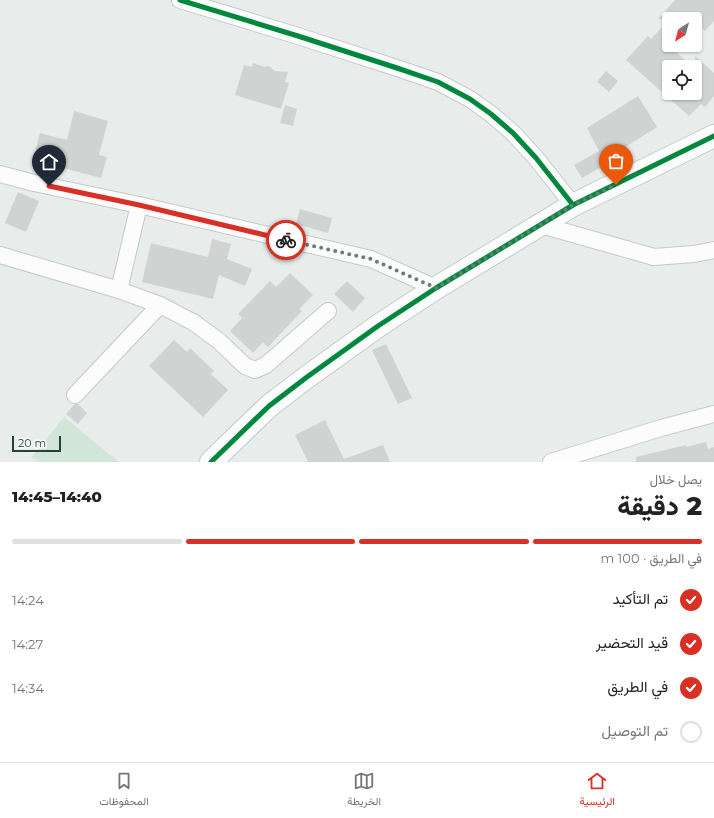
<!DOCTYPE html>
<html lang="ar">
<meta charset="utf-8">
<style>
:root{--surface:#fff;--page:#f2f2f2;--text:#222;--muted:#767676;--line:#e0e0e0;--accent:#d93025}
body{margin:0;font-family:Montserrat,Vazirmatn,sans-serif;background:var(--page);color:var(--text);direction:rtl;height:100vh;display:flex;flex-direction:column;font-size:15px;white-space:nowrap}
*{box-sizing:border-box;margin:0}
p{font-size:13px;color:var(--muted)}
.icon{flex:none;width:22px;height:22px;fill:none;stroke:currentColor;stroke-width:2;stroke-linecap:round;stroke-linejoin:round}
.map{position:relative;height:462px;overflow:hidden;direction:ltr}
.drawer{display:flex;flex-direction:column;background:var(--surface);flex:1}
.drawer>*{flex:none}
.needle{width:26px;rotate:216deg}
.tools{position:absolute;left:662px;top:12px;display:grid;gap:8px}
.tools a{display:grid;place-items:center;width:40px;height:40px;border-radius:4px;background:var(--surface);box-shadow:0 1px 3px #0004;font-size:20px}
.scale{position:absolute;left:12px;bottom:10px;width:49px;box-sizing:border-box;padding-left:4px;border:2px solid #24423a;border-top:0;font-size:11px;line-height:14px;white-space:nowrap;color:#24423a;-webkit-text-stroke:3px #f7fbf9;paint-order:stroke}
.pin{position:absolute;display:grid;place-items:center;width:34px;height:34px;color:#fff;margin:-41px -17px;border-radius:50% 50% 50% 0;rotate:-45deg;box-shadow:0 0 4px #0007}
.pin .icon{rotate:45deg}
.courier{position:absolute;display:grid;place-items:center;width:40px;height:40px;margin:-20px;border:3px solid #d93025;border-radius:50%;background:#fff;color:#222;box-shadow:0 1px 5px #0007}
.head em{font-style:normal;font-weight:800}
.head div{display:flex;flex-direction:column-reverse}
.head{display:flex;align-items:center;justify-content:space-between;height:68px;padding:0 12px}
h1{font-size:26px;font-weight:800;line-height:30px}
.bar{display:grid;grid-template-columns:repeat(4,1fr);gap:6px 4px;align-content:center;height:48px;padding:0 12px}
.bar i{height:5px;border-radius:3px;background:var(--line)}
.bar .current{background:var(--accent)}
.bar p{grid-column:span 4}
ol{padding:0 12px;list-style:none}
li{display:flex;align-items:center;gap:12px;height:44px}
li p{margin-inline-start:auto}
li .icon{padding:4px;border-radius:50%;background:var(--accent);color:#fff;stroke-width:4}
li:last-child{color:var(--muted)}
li i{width:22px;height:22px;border:2px solid var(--line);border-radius:50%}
.tabs{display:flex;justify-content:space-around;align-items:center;height:56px;border-top:1px solid var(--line);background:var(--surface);font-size:11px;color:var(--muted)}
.tabs a{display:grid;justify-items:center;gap:2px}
.tabs .current{color:var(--accent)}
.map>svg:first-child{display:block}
</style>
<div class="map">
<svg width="714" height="462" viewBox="0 0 714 462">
<rect width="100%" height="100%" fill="#e8edeb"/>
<path fill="#d1e6d8" d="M64 417 119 462H39L32 457Z"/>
<g fill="#cfd4d2">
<path d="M675 0H714V21L705 31 695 23V19H658Z"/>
<path d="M669 20V45L692 67H669V93H695V56L714 73V96L705 107 701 104 689 116 626 60 648 36 651 39Z"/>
<path d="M253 63 264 67 267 66 270 67 275 71 288 72 285 82 289 83 281 109 235 95 244 65 252 67Z"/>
<path d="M606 71 618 81 609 92 597 82Z"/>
<path d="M638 96 657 127 616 153 619 157 582 178 574 165 599 151 587 128Z"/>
<path d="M285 105 297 109 293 126 280 123Z"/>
<path d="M74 111 108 121 99 155 107 157 101 178 33 160 40 133 67 140Z"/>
<path d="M18 192 39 201 26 232 5 223Z"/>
<path d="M300 209 332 218 328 233 296 224Z"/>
<path d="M212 239 231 244 227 259 252 269 245 286 219 275 213 299 142 282 151 243 208 257Z"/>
<path d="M290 273 313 295 299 309 302 311 268 347 263 342 253 353 230 331 242 318 238 314 270 281 276 287Z"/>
<path d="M347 281 365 298 353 312 334 294Z"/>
<path d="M174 340 187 352 190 348 214 371 211 374 228 390 203 417 149 366Z"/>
<path d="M386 344 412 398 398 404 372 350Z"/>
<path d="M75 404H78L87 413 78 424 66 414Z"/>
<path d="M325 420 344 459 383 445 390 462H308L295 435Z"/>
<path d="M706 442 708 449 714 447V462H636V457L686 445V447Z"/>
</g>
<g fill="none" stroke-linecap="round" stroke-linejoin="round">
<g stroke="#c5cac8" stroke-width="18">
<g id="street">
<path d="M180 0 298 36 397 68 438 82 470 99 491 114 513 133 536 158 573 205"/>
<path d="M0 174 34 183 139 205 371 259 436 288"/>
<path d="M541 225 654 257 694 254 714 250"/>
<path d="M0 255 119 290 160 305 193 322 219 341 245 366 255 370 266 365 328 311"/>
<path d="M119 290 139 205"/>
<path d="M75 395 160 305"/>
<path d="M551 462 661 428 714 414"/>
</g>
</g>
<g stroke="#c3cbc8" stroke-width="24">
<path id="secondary" d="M211 462 269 406 307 377 378 326 436 288 573 205 714 136"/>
</g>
<use href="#street" stroke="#fcfcfc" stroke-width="16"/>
<use href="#secondary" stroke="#fcfcfc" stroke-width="22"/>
<g stroke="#f7fbf9" stroke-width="8">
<g id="cycleway">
<path d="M180 0 298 36 397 68 438 82 470 99 491 114 513 133 536 158 573 205"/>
<path d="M211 462 269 406 307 377 378 326 436 288 573 205 714 136"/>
</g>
</g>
<use href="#cycleway" stroke="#00873e" stroke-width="5"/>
</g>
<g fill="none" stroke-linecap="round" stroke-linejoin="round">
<path stroke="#697e78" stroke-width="4" stroke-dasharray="0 7.2" d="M286 240 371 259 436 288 573 205 616 185"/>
<path stroke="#d93025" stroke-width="5" d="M49 186 139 205 286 240"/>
</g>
</svg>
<div class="tools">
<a><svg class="needle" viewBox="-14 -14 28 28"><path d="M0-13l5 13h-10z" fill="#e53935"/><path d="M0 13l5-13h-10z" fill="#767676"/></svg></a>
<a><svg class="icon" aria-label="locate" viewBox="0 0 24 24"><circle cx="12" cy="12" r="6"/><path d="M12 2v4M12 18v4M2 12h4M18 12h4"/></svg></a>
</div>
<div class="scale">20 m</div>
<div class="pin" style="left:616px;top:185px;background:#ea580c"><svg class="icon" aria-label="bag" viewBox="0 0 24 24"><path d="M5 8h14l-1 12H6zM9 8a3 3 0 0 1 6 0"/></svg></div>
<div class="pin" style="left:49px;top:186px;background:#1f2937"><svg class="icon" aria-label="home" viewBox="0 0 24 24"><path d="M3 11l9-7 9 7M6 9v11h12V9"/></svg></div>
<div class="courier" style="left:286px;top:240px"><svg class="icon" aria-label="bike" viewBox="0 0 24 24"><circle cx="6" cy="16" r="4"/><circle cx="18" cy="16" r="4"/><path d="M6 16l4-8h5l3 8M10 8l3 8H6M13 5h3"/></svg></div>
</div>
<section class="drawer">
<div class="head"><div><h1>2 دقيقة</h1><p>يصل خلال</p></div><em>14:40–14:45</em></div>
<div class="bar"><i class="current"></i><i class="current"></i><i class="current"></i><i></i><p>في الطريق · 100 m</p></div>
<ol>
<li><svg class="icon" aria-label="check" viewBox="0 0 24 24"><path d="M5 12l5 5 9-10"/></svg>تم التأكيد<p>14:24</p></li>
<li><svg class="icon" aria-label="check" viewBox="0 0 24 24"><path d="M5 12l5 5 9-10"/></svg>قيد التحضير<p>14:27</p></li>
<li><svg class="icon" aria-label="check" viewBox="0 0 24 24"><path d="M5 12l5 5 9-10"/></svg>في الطريق<p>14:34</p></li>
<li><i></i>تم التوصيل</li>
</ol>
</section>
<nav class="tabs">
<a class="current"><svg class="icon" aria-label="home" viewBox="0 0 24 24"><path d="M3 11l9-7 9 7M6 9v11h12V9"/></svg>الرئيسية</a>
<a><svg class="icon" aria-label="map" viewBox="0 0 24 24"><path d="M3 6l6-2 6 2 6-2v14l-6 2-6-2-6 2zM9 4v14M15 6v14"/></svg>الخريطة</a>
<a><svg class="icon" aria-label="saved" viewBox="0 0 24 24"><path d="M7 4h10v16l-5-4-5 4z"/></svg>المحفوظات</a>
</nav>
